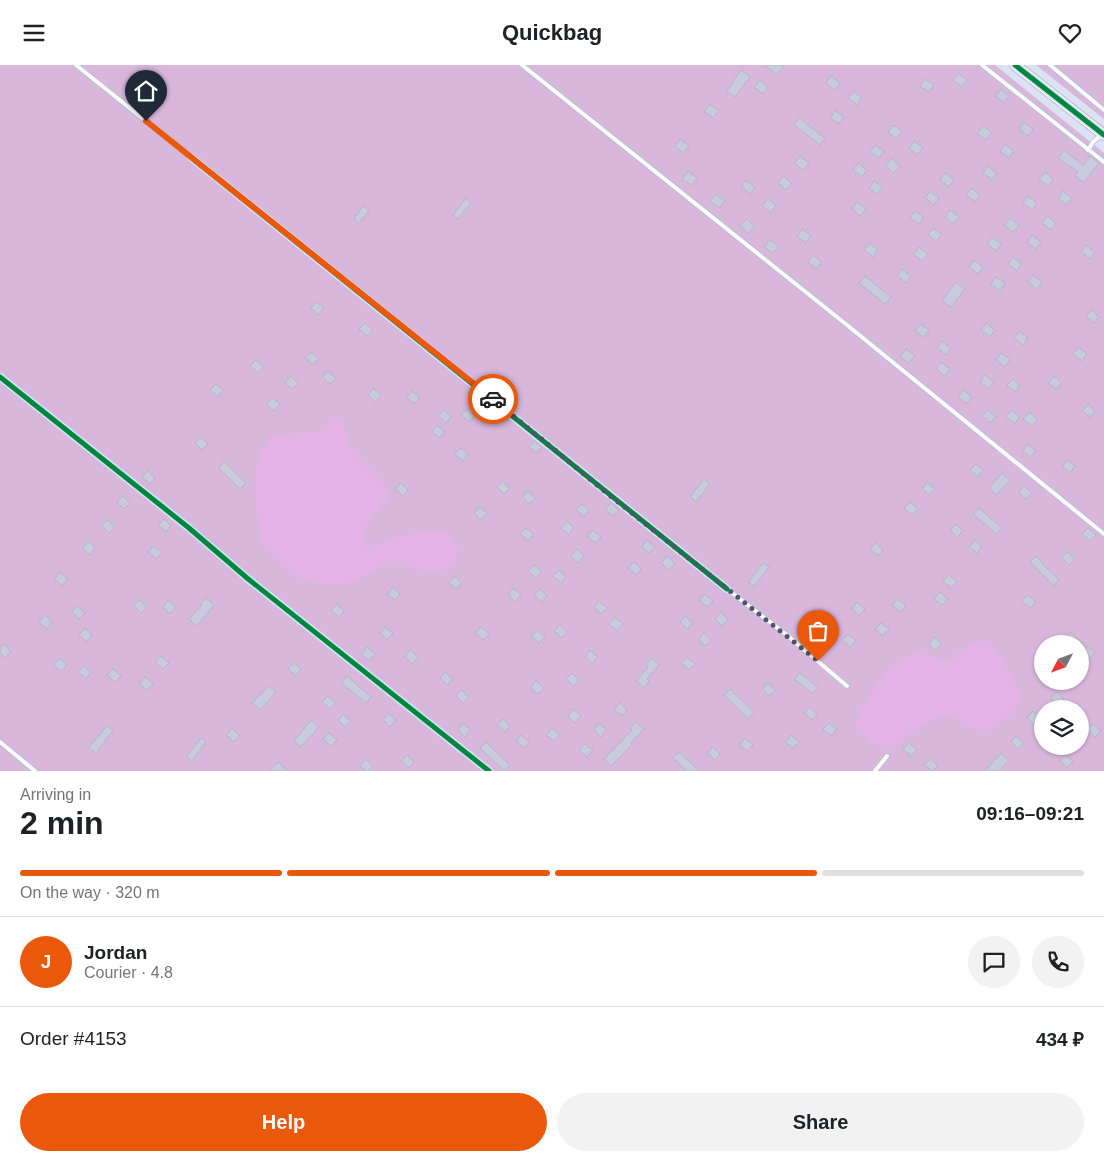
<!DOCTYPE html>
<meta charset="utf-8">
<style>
:root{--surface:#fff;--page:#f2f2f2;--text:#202124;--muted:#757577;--line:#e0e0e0;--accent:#ea580c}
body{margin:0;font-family:Arial,sans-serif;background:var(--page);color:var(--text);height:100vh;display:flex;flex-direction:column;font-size:19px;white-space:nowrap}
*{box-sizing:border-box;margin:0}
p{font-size:16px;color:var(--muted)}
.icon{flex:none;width:28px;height:28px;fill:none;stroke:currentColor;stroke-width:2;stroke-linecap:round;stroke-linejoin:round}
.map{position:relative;height:706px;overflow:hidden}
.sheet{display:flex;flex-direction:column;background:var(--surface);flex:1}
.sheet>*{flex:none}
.needle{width:32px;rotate:229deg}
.controls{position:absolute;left:1034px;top:570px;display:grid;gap:10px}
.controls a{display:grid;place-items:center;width:55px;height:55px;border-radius:50%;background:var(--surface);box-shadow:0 1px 4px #0004;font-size:25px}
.pin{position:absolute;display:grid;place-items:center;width:42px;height:42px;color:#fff;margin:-51px -21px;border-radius:50% 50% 50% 0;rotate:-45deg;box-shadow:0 0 5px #0007}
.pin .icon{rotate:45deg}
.courier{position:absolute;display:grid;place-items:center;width:50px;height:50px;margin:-25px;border:4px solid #ea580c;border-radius:50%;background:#fff;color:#222;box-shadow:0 1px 6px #0007}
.head em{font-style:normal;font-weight:600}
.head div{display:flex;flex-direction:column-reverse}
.head{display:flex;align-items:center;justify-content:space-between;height:85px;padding:0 20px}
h1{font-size:32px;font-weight:600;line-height:38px}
.bar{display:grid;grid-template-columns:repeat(4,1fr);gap:8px 5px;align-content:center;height:60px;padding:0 20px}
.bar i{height:6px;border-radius:4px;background:var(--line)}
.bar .current{background:var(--accent)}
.bar p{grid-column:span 4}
.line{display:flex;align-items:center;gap:12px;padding:0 20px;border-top:1px solid var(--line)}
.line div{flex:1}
.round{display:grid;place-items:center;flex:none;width:52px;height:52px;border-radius:26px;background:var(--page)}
.cta{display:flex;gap:10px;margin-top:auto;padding:10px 20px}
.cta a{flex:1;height:58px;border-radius:30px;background:var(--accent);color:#fff;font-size:20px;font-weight:600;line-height:58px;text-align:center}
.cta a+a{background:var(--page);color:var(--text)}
header{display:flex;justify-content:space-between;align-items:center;height:65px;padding:0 20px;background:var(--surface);font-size:22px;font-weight:600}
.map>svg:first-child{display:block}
</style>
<header><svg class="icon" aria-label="menu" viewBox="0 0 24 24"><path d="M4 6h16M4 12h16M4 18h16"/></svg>Quickbag<svg class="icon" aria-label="heart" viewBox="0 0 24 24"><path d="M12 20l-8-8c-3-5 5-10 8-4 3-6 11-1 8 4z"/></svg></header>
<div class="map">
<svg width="1104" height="706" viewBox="0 0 1104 706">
<rect width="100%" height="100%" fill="#dde2f2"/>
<g fill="#d9b7dd" fill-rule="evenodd">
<path d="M0 0H995L1104 88V706H0ZM1042 579H1080V616H1042ZM1042 644H1080V681H1042Z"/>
<path d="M1036 0H1104V54Z"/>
</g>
<g fill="#e4b2e7">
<path d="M334 353 343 359 348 381 384 420 388 435 368 456 361 473 367 482 420 467 445 466 458 481 455 495 442 506H420L407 497 390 496 366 511 339 520 311 516 291 509 263 479 256 448V409L260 388 273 371 321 367Z"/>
<path d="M986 574 1001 591 1021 632 1010 650 988 665 965 663 956 652H937L913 665 892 681 872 679 855 658 883 610 901 594 919 587 949 597 968 581Z"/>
</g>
<g fill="#c9cbdd" stroke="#b4b4c8">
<path d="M764 0H784L777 10Z"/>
<path d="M741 5 750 12 735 32 727 26Z"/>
<path d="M958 8 967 15 962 22 953 15Z"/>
<path d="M831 11 840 18 835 25 826 18Z"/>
<path d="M925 14 934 20 929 27 920 21Z"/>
<path d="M760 15 768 22 763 29 754 22Z"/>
<path d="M1001 24 1009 31 1004 38 995 31Z"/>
<path d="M854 26 862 33 857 40 848 33Z"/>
<path d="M710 39 719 46 713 53 704 46Z"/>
<path d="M835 46 844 52 839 59 830 53Z"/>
<path d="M799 53 825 73 820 80 794 60Z"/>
<path d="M1024 57 1033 64 1028 71 1019 64Z"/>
<path d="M893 60 902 66 897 74 888 67Z"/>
<path d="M983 61 992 68 986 75 977 69Z"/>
<path d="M680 74 689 81 683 88 675 81Z"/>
<path d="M914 76 923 83 917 90 909 83Z"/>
<path d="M1005 79 1014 86 1009 93 1000 86Z"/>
<path d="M875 80 884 86 879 93 870 87Z"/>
<path d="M1064 85 1083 100 1090 91 1099 98 1084 118 1075 111 1078 107 1058 93Z"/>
<path d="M800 91 809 98 803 105 794 98Z"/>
<path d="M891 94 900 101 894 108 885 101Z"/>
<path d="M858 98 867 105 862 112 853 105Z"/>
<path d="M988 101 997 108 992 115 983 108Z"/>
<path d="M688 106 697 113 691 120 682 114Z"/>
<path d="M1045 107 1053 114 1048 121 1039 114Z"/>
<path d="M945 108 954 115 949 122 940 115Z"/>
<path d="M783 111 792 118 786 125 778 118Z"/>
<path d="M746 115 755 122 750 129 741 122Z"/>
<path d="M874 116 883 122 877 129 869 123Z"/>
<path d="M971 123 980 130 975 137 966 130Z"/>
<path d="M930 126 939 133 934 140 925 133Z"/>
<path d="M1063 126 1072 133 1066 140 1058 133Z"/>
<path d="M716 129 725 136 719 143 710 136Z"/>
<path d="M1028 131 1037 138 1032 145 1023 138Z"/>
<path d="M466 133 471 138 458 154 453 150Z"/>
<path d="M768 134 776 140 771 148 762 141Z"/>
<path d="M857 137 866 144 860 151 852 144Z"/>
<path d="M363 141 369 146 359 158 354 154Z"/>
<path d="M950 145 959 152 953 159 945 152Z"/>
<path d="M915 146 924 152 919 159 910 153Z"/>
<path d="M1047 151 1056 158 1051 165 1042 158Z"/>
<path d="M1010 153 1019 160 1013 167 1004 160Z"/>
<path d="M746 154 755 161 749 168 740 161Z"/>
<path d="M933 163 942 169 936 176 928 170Z"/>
<path d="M802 164 811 171 806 178 797 171Z"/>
<path d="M1032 170 1041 177 1036 184 1027 177Z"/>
<path d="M992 172 1001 179 996 186 987 179Z"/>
<path d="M770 175 779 181 773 188 764 182Z"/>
<path d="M870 178 878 185 873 192 864 185Z"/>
<path d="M1086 180 1095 187 1090 194 1081 187Z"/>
<path d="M919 182 928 189 922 196 913 189Z"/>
<path d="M813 190 822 197 816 204 808 197Z"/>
<path d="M1013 192 1022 199 1017 206 1008 199Z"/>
<path d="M974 195 983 202 978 209 969 202Z"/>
<path d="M902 204 911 211 906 218 897 211Z"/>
<path d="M1033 210 1042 217 1037 224 1028 217Z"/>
<path d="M865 211 891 232 885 239 859 218Z"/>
<path d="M996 212 1005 218 1000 226 991 219Z"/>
<path d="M956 217 965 224 951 242 942 236Z"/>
<path d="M316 237 324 243 318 250 311 243Z"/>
<path d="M1092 245 1099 252 1094 258 1086 251Z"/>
<path d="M365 258 373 265 367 271 359 264Z"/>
<path d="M986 258 995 265 990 272 981 265Z"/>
<path d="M920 259 929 265 923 272 915 266Z"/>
<path d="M1019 266 1028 273 1023 280 1014 273Z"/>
<path d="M942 276 951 283 946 290 937 283Z"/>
<path d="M1078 282 1087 289 1082 296 1073 289Z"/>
<path d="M906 284 915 291 909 298 900 292Z"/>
<path d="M311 287 319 293 313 300 305 293Z"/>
<path d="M1001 288 1010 294 1005 302 996 295Z"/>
<path d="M256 295 264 302 258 308 250 301Z"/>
<path d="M941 297 950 304 945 311 936 304Z"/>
<path d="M328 306 336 313 330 319 322 312Z"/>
<path d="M985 310 994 317 988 324 980 317Z"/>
<path d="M291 311 298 318 293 324 285 318Z"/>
<path d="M1054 311 1062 318 1056 324 1048 318Z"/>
<path d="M1013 314 1020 321 1015 327 1007 320Z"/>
<path d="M216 319 223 325 218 332 210 325Z"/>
<path d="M373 323 381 330 375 337 368 330Z"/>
<path d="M963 325 972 332 967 339 958 332Z"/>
<path d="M412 326 420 333 414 339 407 332Z"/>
<path d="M272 333 280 339 274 346 266 339Z"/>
<path d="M1088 339 1095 346 1090 352 1082 346Z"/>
<path d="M467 344 474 351 469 357 461 350Z"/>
<path d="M444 345 451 352 446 358 438 351Z"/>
<path d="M988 345 996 352 990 358 982 351Z"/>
<path d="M1011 345 1020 351 1015 359 1006 352Z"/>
<path d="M495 346 502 353 496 360 489 353Z"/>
<path d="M1029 347 1038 354 1032 361 1023 354Z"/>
<path d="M437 360 445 367 439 373 432 367Z"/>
<path d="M200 372 208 379 202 385 195 378Z"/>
<path d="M534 376 542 382 536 388 529 382Z"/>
<path d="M1028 379 1036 386 1030 392 1023 386Z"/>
<path d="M461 383 468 389 463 396 455 389Z"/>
<path d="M1068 395 1075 401 1070 408 1062 401Z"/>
<path d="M224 396 246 418 240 424 219 403Z"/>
<path d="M976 399 983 405 978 412 970 405Z"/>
<path d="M148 406 155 413 150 419 142 412Z"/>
<path d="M1002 408 1010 415 996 430 989 423Z"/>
<path d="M704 414 710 419 696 437 690 432Z"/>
<path d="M502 416 510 423 504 429 497 422Z"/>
<path d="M927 417 935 424 929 430 922 424Z"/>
<path d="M401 418 408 425 403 431 395 424Z"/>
<path d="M1024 421 1032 428 1026 434 1019 428Z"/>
<path d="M528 426 535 433 530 439 522 432Z"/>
<path d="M123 431 130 438 124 444 117 437Z"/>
<path d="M910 437 918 444 912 450 904 443Z"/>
<path d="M611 438 619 445 613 451 605 445Z"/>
<path d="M582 439 589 445 584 452 576 445Z"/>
<path d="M480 442 487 448 481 455 474 448Z"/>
<path d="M979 443 1002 463 996 469 973 449Z"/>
<path d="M164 454 171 460 166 467 158 460Z"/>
<path d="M107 455 115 462 109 468 101 461Z"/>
<path d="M567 456 574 463 569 470 561 463Z"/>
<path d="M956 459 963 466 957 472 950 465Z"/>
<path d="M526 463 534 469 528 476 520 469Z"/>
<path d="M1088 463 1096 470 1090 476 1082 469Z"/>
<path d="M593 465 601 472 595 478 587 471Z"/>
<path d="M647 475 655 482 649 488 642 482Z"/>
<path d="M975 475 982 482 977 488 969 482Z"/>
<path d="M88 476 95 483 90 490 82 483Z"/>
<path d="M876 478 883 485 878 491 870 484Z"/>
<path d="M154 481 162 487 156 494 148 487Z"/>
<path d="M577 484 584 491 578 498 571 491Z"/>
<path d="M1067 487 1075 494 1069 500 1061 493Z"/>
<path d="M667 491 675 498 669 505 661 498Z"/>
<path d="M1036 491 1043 498 1042 499 1059 514 1054 521 1030 497Z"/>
<path d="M634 497 641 504 636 510 628 503Z"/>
<path d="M763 498 769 502 754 521 748 517Z"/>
<path d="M534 500 542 507 536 513 528 506Z"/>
<path d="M559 505 566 512 561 518 553 511Z"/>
<path d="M60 507 68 514 62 521 55 514Z"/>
<path d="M949 510 957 517 951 523 943 516Z"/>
<path d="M454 511 462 518 456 524 449 518Z"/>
<path d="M393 522 400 529 395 535 387 529Z"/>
<path d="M513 523 521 530 515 537 508 530Z"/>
<path d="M540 524 547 531 542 537 534 530Z"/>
<path d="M940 527 948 534 942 540 934 534Z"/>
<path d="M705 529 713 536 707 542 699 535Z"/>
<path d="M1028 530 1036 537 1030 543 1022 536Z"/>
<path d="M206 533 214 540 197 561 189 554 202 540 200 539Z"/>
<path d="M898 534 906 541 900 547 892 540Z"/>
<path d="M139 535 147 542 141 548 133 541Z"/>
<path d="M168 535 176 542 170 549 163 542Z"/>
<path d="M599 536 607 543 601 549 594 542Z"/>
<path d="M857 537 865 544 859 551 852 544Z"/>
<path d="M337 539 344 546 339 552 331 545Z"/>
<path d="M77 541 85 548 79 554 72 547Z"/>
<path d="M821 544 829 551 823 558 816 551Z"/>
<path d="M721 547 728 554 722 561 715 554Z"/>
<path d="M45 550 52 557 47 564 39 557Z"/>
<path d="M685 551 693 558 687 564 680 557Z"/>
<path d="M615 552 623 559 617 566 609 559Z"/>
<path d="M881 558 889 564 883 571 875 564Z"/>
<path d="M560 560 567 567 562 573 554 566Z"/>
<path d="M385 562 393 568 387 575 380 568Z"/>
<path d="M481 562 489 569 483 575 475 568Z"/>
<path d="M85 563 92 570 87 577 79 570Z"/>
<path d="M537 565 545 572 539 578 531 571Z"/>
<path d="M1071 567 1083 579H1070L1065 574Z"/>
<path d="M704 568 711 575 706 581 698 575Z"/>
<path d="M848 569 856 576 850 582 842 575Z"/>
<path d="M934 572 942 579 936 586 929 579Z"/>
<path d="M3 579 11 586 5 593 0 588V583Z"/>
<path d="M1088 581 1095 588 1089 594 1082 587Z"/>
<path d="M367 582 375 589 369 596 361 589Z"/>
<path d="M410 585 418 592 412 599 405 592Z"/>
<path d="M590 585 598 592 592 598 585 592Z"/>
<path d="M161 591 169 598 163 604 155 597Z"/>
<path d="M687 592 695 599 689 605 681 598Z"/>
<path d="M59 593 67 600 61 606 54 600Z"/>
<path d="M652 593 659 600 647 614 649 616 644 623 636 616 648 602 646 600Z"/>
<path d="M294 598 301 604 296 611 288 604Z"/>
<path d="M84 601 91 607 86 614 78 607Z"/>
<path d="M113 604 121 611 115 617 107 610Z"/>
<path d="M445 607 453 614 447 620 440 613Z"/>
<path d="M572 608 579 615 574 621 566 614Z"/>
<path d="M800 608 818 622 812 628 794 614Z"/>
<path d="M347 611 371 632 366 638 341 618Z"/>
<path d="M145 612 153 619 147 625 139 619Z"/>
<path d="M536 616 544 623 538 629 530 623Z"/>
<path d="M768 618 775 625 770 631 762 624Z"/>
<path d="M269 621 276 627 260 645 252 638Z"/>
<path d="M730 624 754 647 749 654 724 630Z"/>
<path d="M461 625 469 632 463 638 456 631Z"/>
<path d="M1056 627 1064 634 1058 640 1051 634Z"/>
<path d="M328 631 336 638 330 644 322 637Z"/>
<path d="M620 638 627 645 622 651 614 645Z"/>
<path d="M810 642 817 649 812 655 804 648Z"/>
<path d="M573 644 581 651 575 658 568 651Z"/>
<path d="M1033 646 1040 653 1035 660 1027 653Z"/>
<path d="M388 648 396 655 390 662 383 655Z"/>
<path d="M343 649 351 656 345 662 338 655Z"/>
<path d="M503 654 510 661 505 667 497 660Z"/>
<path d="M311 655 319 662 301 682 294 676Z"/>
<path d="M636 657 644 664 631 678 632 680 611 701 604 694 632 665 630 663Z"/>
<path d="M463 658 471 665 465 672 458 665Z"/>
<path d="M599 658 607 665 601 672 594 665Z"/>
<path d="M829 658 837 664 831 671 823 664Z"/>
<path d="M1093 659 1101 666 1095 672 1087 665Z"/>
<path d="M107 661 113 665 96 689 89 682Z"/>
<path d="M552 663 560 670 554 676 546 670Z"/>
<path d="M232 664 240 670 234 677 226 670Z"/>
<path d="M329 668 337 675 331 681 323 674Z"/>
<path d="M521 670 529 677 524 683 516 676Z"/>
<path d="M791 670 799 677 793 683 785 677Z"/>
<path d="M1016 671 1024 678 1018 684 1011 677Z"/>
<path d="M201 673 206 677 192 696 186 692Z"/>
<path d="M745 673 753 680 747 686 739 680Z"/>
<path d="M486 677 510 700 504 706 480 683Z"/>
<path d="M909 678 917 685 911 691 903 684Z"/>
<path d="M585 679 593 685 587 692 579 685Z"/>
<path d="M713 682 720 689 715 695 707 688Z"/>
<path d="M679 687 700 706H687L673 693Z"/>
<path d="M1001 688 1009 695 999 706H985Z"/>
<path d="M407 690 414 697 409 703 401 696Z"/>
<path d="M1065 690 1073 696 1067 703 1060 696Z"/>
<path d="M366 694 373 701 369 706H366L360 701Z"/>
<path d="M930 694 938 701 933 706 924 700Z"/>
<path d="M278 697 288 706H270Z"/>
</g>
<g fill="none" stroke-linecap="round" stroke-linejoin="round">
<g stroke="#b7bed1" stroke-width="5.5">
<g id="service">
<path d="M76 0 192 93"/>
<path d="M522 0 847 260 1104 469"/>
<path d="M982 0 1104 97"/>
<path d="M1050 0 1104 45"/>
<path d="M1088 85 1093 77 1101 70"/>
<path d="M727 524 788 571 847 621"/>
<path d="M0 677 35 706"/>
<path d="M875 706 887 691"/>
</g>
</g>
<g stroke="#b7bed1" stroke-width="9">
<g id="minor">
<path d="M192 93 727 524"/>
<path d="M0 312 189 463 247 513 489 706"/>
</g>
</g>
<g stroke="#b7bed1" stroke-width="12">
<path id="tertiary" d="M1015 0 1104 70"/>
</g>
<use href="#service" stroke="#fafbfd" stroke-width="4"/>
<use href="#minor" stroke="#fafbfd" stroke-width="8"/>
<use href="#tertiary" stroke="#fafbfd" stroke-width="10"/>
<g stroke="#d5defa" stroke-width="8">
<g id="cycleway">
<path d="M1015 0 1104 70"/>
<path d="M192 93 727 524"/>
<path d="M0 312 189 463 247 513 489 706"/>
</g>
</g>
<use href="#cycleway" stroke="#00873e" stroke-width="5"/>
</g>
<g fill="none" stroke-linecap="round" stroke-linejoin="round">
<path stroke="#51556a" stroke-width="5" stroke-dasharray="0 9" d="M493 334 608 429 818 596"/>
<path stroke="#ea580c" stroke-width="6" d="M146 56 493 334"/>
</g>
</svg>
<div class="controls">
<a><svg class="needle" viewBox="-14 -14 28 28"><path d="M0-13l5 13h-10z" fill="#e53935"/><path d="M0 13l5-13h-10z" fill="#757577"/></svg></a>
<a><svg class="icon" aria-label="layers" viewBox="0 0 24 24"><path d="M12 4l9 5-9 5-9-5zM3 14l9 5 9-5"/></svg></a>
</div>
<div class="pin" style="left:818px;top:596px;background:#ea580c"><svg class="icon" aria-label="bag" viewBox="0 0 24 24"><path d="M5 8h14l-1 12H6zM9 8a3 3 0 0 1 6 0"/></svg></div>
<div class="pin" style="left:146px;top:56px;background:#1f2937"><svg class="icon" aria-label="home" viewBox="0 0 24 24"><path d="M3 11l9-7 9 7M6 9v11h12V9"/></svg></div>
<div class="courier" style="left:493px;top:334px"><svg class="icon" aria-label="car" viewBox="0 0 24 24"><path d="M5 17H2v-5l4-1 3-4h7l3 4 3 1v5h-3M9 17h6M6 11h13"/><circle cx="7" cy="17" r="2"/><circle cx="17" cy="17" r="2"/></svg></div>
</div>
<section class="sheet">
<div class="head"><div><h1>2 min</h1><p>Arriving in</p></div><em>09:16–09:21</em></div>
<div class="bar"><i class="current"></i><i class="current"></i><i class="current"></i><i></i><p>On the way · 320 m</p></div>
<div class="line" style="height:90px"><b class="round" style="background:var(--accent);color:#fff">J</b><div><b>Jordan</b><p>Courier · 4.8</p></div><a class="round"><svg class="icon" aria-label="chat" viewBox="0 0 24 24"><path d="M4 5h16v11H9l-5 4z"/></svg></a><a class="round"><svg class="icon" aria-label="phone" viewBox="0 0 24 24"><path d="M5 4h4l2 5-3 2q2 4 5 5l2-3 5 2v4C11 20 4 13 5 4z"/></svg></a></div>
<div class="line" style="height:65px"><div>Order #4153</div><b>434 ₽</b></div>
<div class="cta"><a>Help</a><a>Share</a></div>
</section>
